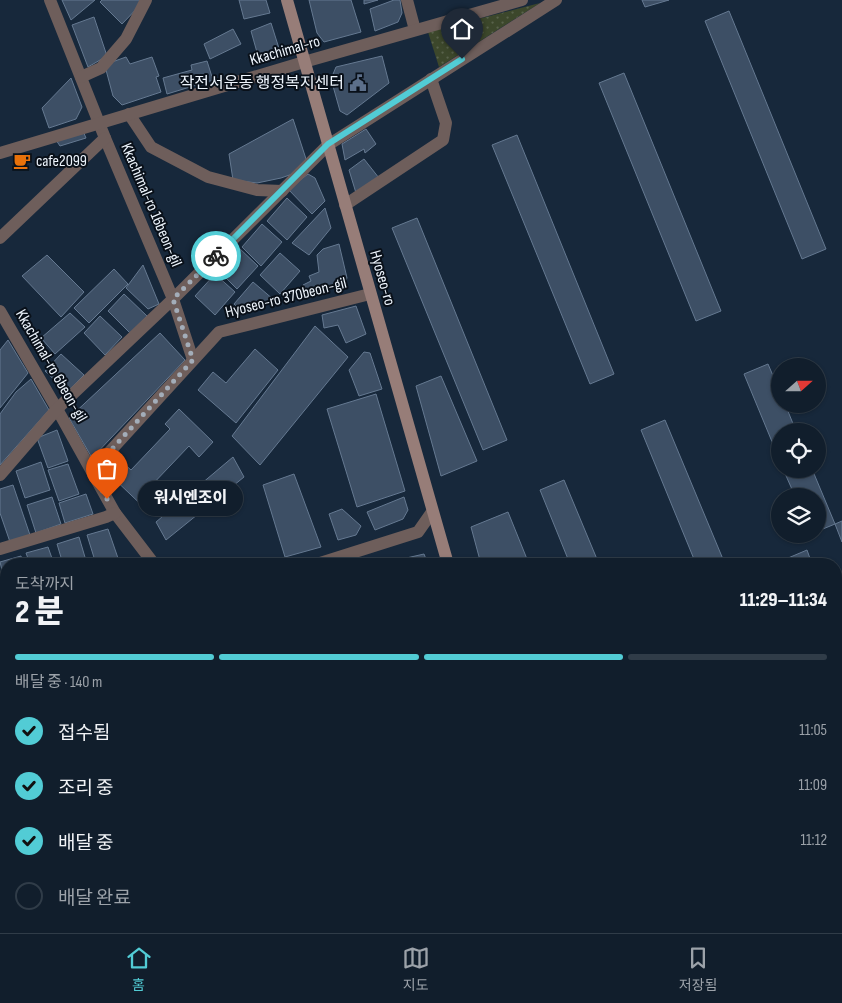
<!DOCTYPE html>
<html lang="ko">
<meta charset="utf-8">
<style>
:root{--surface:#111e2c;--page:#1a2734;--text:#f1f3f6;--muted:#9ca2a9;--line:#303c48;--accent:#52ccd5}
body{margin:0;font-family:"Sofia Sans Condensed","Noto Sans KR",sans-serif;background:var(--page);color:var(--text);height:100vh;display:flex;flex-direction:column;font-size:19px;white-space:nowrap}
*{box-sizing:border-box;margin:0}
p{font-size:16px;color:var(--muted)}
.icon{flex:none;width:28px;height:28px;fill:none;stroke:currentColor;stroke-width:2;stroke-linecap:round;stroke-linejoin:round}
.map{position:relative;flex:1;overflow:hidden}
.drawer{position:absolute;left:0px;top:558px;width:842px;height:376px;display:flex;flex-direction:column;background:var(--surface);border-radius:20px 20px 0 0;box-shadow:0 1px 4px #0004,0 0 0 1px var(--line)}
.drawer>*{flex:none}
.needle{width:32px;rotate:69deg}
.fabs{position:absolute;left:771px;top:358px;display:grid;gap:10px}
.fabs a{display:grid;place-items:center;width:55px;height:55px;border-radius:50%;background:var(--surface);box-shadow:0 1px 4px #0004,0 0 0 1px var(--line);font-size:25px}
.pin{position:absolute;display:grid;place-items:center;width:42px;height:42px;color:#fff;margin:-51px -21px;border-radius:50% 50% 50% 0;rotate:-45deg;box-shadow:0 0 5px #0007}
.pin .icon{rotate:45deg}
.courier{position:absolute;display:grid;place-items:center;width:50px;height:50px;margin:-25px;border:4px solid #52ccd5;border-radius:50%;background:#fff;color:#222;box-shadow:0 1px 6px #0007}
.bubble{position:absolute;height:35px;border-radius:18px;background:var(--surface);box-shadow:0 1px 4px #0004,0 0 0 1px var(--line);font-size:16px;font-weight:800;line-height:35px;text-align:center}
.head em{font-style:normal;font-weight:800}
.head div{display:flex;flex-direction:column-reverse}
.head{display:flex;align-items:center;justify-content:space-between;height:85px;padding:0 15px}
h1{font-size:32px;font-weight:800;line-height:38px}
.bar{display:grid;grid-template-columns:repeat(4,1fr);gap:8px 5px;align-content:center;height:60px;padding:0 15px}
.bar i{height:6px;border-radius:4px;background:var(--line)}
.bar .selected{background:var(--accent)}
.bar p{grid-column:span 4}
ol{padding:0 15px;list-style:none}
li{display:flex;align-items:center;gap:15px;height:55px}
li p{margin-inline-start:auto}
li .icon{padding:5px;border-radius:50%;background:var(--accent);color:#111;stroke-width:4}
li:last-child{color:var(--muted)}
li i{width:28px;height:28px;border:2px solid var(--line);border-radius:50%}
.menu{display:flex;justify-content:space-around;align-items:center;height:70px;border-top:1px solid var(--line);background:var(--surface);font-size:14px;color:var(--muted)}
.menu a{display:grid;justify-items:center;gap:2px}
.menu .selected{color:var(--accent)}
.map>svg:first-child{display:block}
</style>
<div class="map">
<svg width="842" height="933" viewBox="0 0 842 933">
<defs>
<pattern id="industrial-furrows" width="10" height="10" patternUnits="userSpaceOnUse" patternTransform="scale(1.25)"><rect width="10" height="10" fill="#312a3b"/><path d="M-1 1l2-2M0 10L10 0M9 11l2-2" fill="none" stroke="#453f4e"/></pattern>
<pattern id="grass-dots" width="8" height="8" patternUnits="userSpaceOnUse" patternTransform="scale(1.25)"><rect width="8" height="8" fill="#3c472b"/><path d="M2 2h.1M6 6h.1" fill="none" stroke="#58624b" stroke-width="1.8" stroke-linecap="round"/></pattern>
</defs>
<rect width="100%" height="100%" fill="#17283b"/>
<path fill="url(#industrial-furrows)" d="M0 864 6 880V928H25L27 933H0Z"/>
<g fill="url(#grass-dots)">
<path d="M540 3 439 67 428 32Z"/>
<path d="M584 928H783L784 933H586Z"/>
</g>
<g fill="#3d4f65" stroke="#657991">
<path d="M62 0H95L71 20Z"/>
<path d="M102 0H145L122 24 100 2Z"/>
<path d="M239 0H266L270 13 244 19Z"/>
<path d="M309 0H351L361 32 324 42 317 33Z"/>
<path d="M364 0H378L364 4Z"/>
<path d="M394 0H400L402 13 398 22 375 31 370 9Z"/>
<path d="M642 0H669L645 7Z"/>
<path d="M729 11 826 249 802 259 705 21Z"/>
<path d="M94 17 107 56 88 67 72 25Z"/>
<path d="M271 23 282 58 260 63 251 31Z"/>
<path d="M233 29 241 44 210 59 204 44Z"/>
<path d="M382 56 389 83 347 115 340 111 331 79 336 67Z"/>
<path d="M126 57 130 64 152 57 159 76 156 77 161 92 122 105 113 96 106 70 112 62Z"/>
<path d="M207 61 213 80 167 94 163 78 192 70 191 65Z"/>
<path d="M624 73 721 311 696 321 599 83Z"/>
<path d="M71 78 82 107 76 119 49 128 42 108Z"/>
<path d="M293 119 307 162 298 172 281 178 257 183 233 180 229 154Z"/>
<path d="M366 129 376 144 365 153 364 149 345 160 342 144Z"/>
<path d="M83 131 86 138 60 146 56 140Z"/>
<path d="M517 135 614 374 590 384 492 145Z"/>
<path d="M364 159 379 178 356 193 349 170Z"/>
<path d="M308 174 315 178 325 201 312 214 288 189Z"/>
<path d="M287 198 307 217 287 240 267 221Z"/>
<path d="M325 208 331 228 309 255 292 243Z"/>
<path d="M417 218 507 440 483 450 392 228Z"/>
<path d="M262 224 282 242 261 266 242 247Z"/>
<path d="M339 244 347 278 344 284 307 296 303 285 311 281 309 276 319 272 317 255 323 249Z"/>
<path d="M238 247 258 266 237 289 218 270Z"/>
<path d="M280 253 300 271 280 294 260 275Z"/>
<path d="M47 255 84 292 61 317 22 276Z"/>
<path d="M143 265 159 304 148 309 126 288Z"/>
<path d="M114 269 128 284 89 323 74 308Z"/>
<path d="M215 274 235 292 215 315 195 296Z"/>
<path d="M253 282 274 300 243 313 234 304Z"/>
<path d="M124 294 147 316 130 333 108 311Z"/>
<path d="M356 306 366 334 346 343 338 325 324 328 322 315Z"/>
<path d="M70 313 85 327 55 354 41 338Z"/>
<path d="M100 316 122 337 105 355 84 333Z"/>
<path d="M315 326 348 357 260 465 232 436Z"/>
<path d="M160 333 185 360 92 458 69 418Z"/>
<path d="M8 340 28 373 0 408V350Z"/>
<path d="M255 349 278 370 236 423 198 390 213 372 226 383Z"/>
<path d="M364 352 370 353 382 389 359 396 349 370Z"/>
<path d="M61 354 84 375 67 392 45 371Z"/>
<path d="M768 364 780 392V404H785L796 431H780V461L744 374Z"/>
<path d="M441 376 477 461 441 476 416 386Z"/>
<path d="M31 379 49 410 0 465V414L16 392Z"/>
<path d="M376 394 405 491 357 507 327 409Z"/>
<path d="M179 409 213 442 199 457 189 446 149 488 164 502 152 515 109 474 121 461 131 470 170 429 165 424Z"/>
<path d="M665 420 725 564H696L641 430Z"/>
<path d="M57 430 68 461 48 468 37 438Z"/>
<path d="M233 457 244 477 166 540 156 522Z"/>
<path d="M41 462 50 490 25 498 16 471Z"/>
<path d="M68 464 79 494 59 501 48 470Z"/>
<path d="M783 469H812L835 524 818 531V496H795Z"/>
<path d="M294 474 321 547 285 557 263 485Z"/>
<path d="M564 480 599 564H570L540 490Z"/>
<path d="M13 485 30 535 10 542 0 513V489Z"/>
<path d="M86 494 93 514 65 523 59 503Z"/>
<path d="M52 497 61 524 36 533 27 505Z"/>
<path d="M404 497 408 510 403 519 375 530 367 512Z"/>
<path d="M342 509 361 526 356 535 338 540 329 514Z"/>
<path d="M508 512 529 564H481L471 527Z"/>
<path d="M842 521V542L835 524Z"/>
<path d="M108 529 120 564H96L87 535Z"/>
<path d="M79 537 87 564H63L57 544Z"/>
<path d="M48 547 54 564H30L26 553Z"/>
<path d="M807 550 812 564H774Z"/>
<path d="M424 554 428 564H380Z"/>
<path d="M21 556 23 564H6V586L0 562Z"/>
<path d="M2 606 6 618V644L0 646V607Z"/>
<path d="M842 609V640L836 643V612Z"/>
<path d="M6 681V736L0 739V684Z"/>
<path d="M842 816V839L836 842V818Z"/>
<path d="M94 928H160L162 933H97Z"/>
<path d="M194 928H271L273 933H196Z"/>
<path d="M313 928H329L314 931Z"/>
<path d="M376 928H397L398 933H378Z"/>
<path d="M485 928H496L498 933H477L476 930Z"/>
<path d="M511 928H533L535 933H513Z"/>
<path d="M793 928H821L823 933H795Z"/>
</g>
<g fill="none" stroke-linecap="round" stroke-linejoin="round">
<g stroke="#6e5e5b" stroke-width="12">
<path d="M50 0 105 138 173 299 193 360"/>
<path d="M407 0 415 30"/>
<path d="M81 77 101 68 126 39 146 0"/>
<path d="M129 114 151 147 208 177 257 190 282 191"/>
<path d="M0 153 304 62 522 0"/>
<path d="M345 205 443 140 446 123 431 79"/>
<path d="M0 238 105 138"/>
<path d="M0 311 57 409 115 513 154 564"/>
<path d="M92 471 219 332 370 294"/>
<path d="M0 475 57 409 173 299 328 145 556 0"/>
<path d="M0 549 106 517 115 513"/>
<path d="M317 564 418 532 432 512"/>
<path d="M0 662 6 660"/>
<path d="M298 928 299 933"/>
<path d="M5 933 19 928"/>
</g>
<g stroke="#977d78" stroke-width="12">
<path d="M287 0 448 564"/>
<path d="M555 928 557 933"/>
</g>
<g stroke="#b6958e" stroke-width="12">
<path d="M0 813 6 829"/>
<path d="M45 928 48 933"/>
</g>
</g>
<g fill="none" stroke-linecap="round" stroke-linejoin="round">
<path stroke="#a3adb9" stroke-width="5" stroke-dasharray="0 9" d="M107 499 92 471 193 360 173 299 216 256"/>
<path stroke="#52ccd5" stroke-width="6" d="M216 256 328 144 462 59"/>
</g>
<defs>
<g id="civic-bare" transform="scale(1.35)"><path d="M-.6-6.5H3V-4.5H.6V-3L4-1V1h2V6H-6V1h2V-1L-.6-3ZM-1.2 2.5V6h2.4V2.5Z" fill="#5c6f8a" stroke="#091019" stroke-width="2.5" paint-order="stroke"/></g>
<g id="cafe-bare" transform="scale(1.35)"><path d="M-5.5-4.5H6V0H3Q3 3.5 0 3.5H-2.5Q-5.5 3.5-5.5 0ZM3-3.2v2h1.7v-2ZM-6 4.5H4V6H-6Z" fill="#e8710a" stroke="#091019" stroke-width="2.5" paint-order="stroke"/></g>
</defs>
<g fill-rule="evenodd">
<use href="#civic-bare" x="358" y="83"/>
<use href="#cafe-bare" x="22" y="161"/>
</g>
<g text-anchor="middle" dominant-baseline="central" stroke-width="4" stroke-linejoin="round" paint-order="stroke">
<g font-size="16" fill="#eef5fd" stroke="#091019">
<text transform="translate(285 51) rotate(-16)">Kkachimal-ro</text>
<text transform="translate(151 205) rotate(67)">Kkachimal-ro 16beon-gil</text>
<text transform="translate(382 278) rotate(74)">Hyoseo-ro</text>
<text transform="translate(286 298) rotate(-14)">Hyoseo-ro 370beon-gil</text>
<text transform="translate(51 366) rotate(60)">Kkachimal-ro 6beon-gil</text>
</g>
<g font-size="16" fill="#eef5fd" stroke="#091019" text-anchor="end">
<text x="344" y="83">작전서운동 행정복지센터</text>
<text x="36" y="161" text-anchor="start">cafe2099</text>
</g>
</g>
</svg>
<div class="fabs">
<a><svg class="needle" viewBox="-14 -14 28 28"><path d="M0-13l5 13h-10z" fill="#e53935"/><path d="M0 13l5-13h-10z" fill="#9ca2a9"/></svg></a>
<a><svg class="icon" aria-label="locate" viewBox="0 0 24 24"><circle cx="12" cy="12" r="6"/><path d="M12 2v4M12 18v4M2 12h4M18 12h4"/></svg></a>
<a><svg class="icon" aria-label="layers" viewBox="0 0 24 24"><path d="M12 4l9 5-9 5-9-5zM3 14l9 5 9-5"/></svg></a>
</div>
<div class="pin" style="left:107px;top:499px;background:#ea580c"><svg class="icon" aria-label="bag" viewBox="0 0 24 24"><path d="M5 8h14l-1 12H6zM9 8a3 3 0 0 1 6 0"/></svg></div>
<div class="pin" style="left:462px;top:59px;background:#1f2937"><svg class="icon" aria-label="home" viewBox="0 0 24 24"><path d="M3 11l9-7 9 7M6 9v11h12V9"/></svg></div>
<div class="courier" style="left:216px;top:256px"><svg class="icon" aria-label="bike" viewBox="0 0 24 24"><circle cx="6" cy="16" r="4"/><circle cx="18" cy="16" r="4"/><path d="M6 16l4-8h5l3 8M10 8l3 8H6M13 5h3"/></svg></div>
<div class="bubble" style="left:138px;top:481px;width:105px">워시엔조이</div>
<section class="drawer">
<div class="head"><div><h1>2 분</h1><p>도착까지</p></div><em>11:29–11:34</em></div>
<div class="bar"><i class="selected"></i><i class="selected"></i><i class="selected"></i><i></i><p>배달 중 · 140 m</p></div>
<ol>
<li><svg class="icon" aria-label="check" viewBox="0 0 24 24"><path d="M5 12l5 5 9-10"/></svg>접수됨<p>11:05</p></li>
<li><svg class="icon" aria-label="check" viewBox="0 0 24 24"><path d="M5 12l5 5 9-10"/></svg>조리 중<p>11:09</p></li>
<li><svg class="icon" aria-label="check" viewBox="0 0 24 24"><path d="M5 12l5 5 9-10"/></svg>배달 중<p>11:12</p></li>
<li><i></i>배달 완료</li>
</ol>
</section>
</div>
<nav class="menu">
<a class="selected"><svg class="icon" aria-label="home" viewBox="0 0 24 24"><path d="M3 11l9-7 9 7M6 9v11h12V9"/></svg>홈</a>
<a><svg class="icon" aria-label="map" viewBox="0 0 24 24"><path d="M3 6l6-2 6 2 6-2v14l-6 2-6-2-6 2zM9 4v14M15 6v14"/></svg>지도</a>
<a><svg class="icon" aria-label="saved" viewBox="0 0 24 24"><path d="M7 4h10v16l-5-4-5 4z"/></svg>저장됨</a>
</nav>
